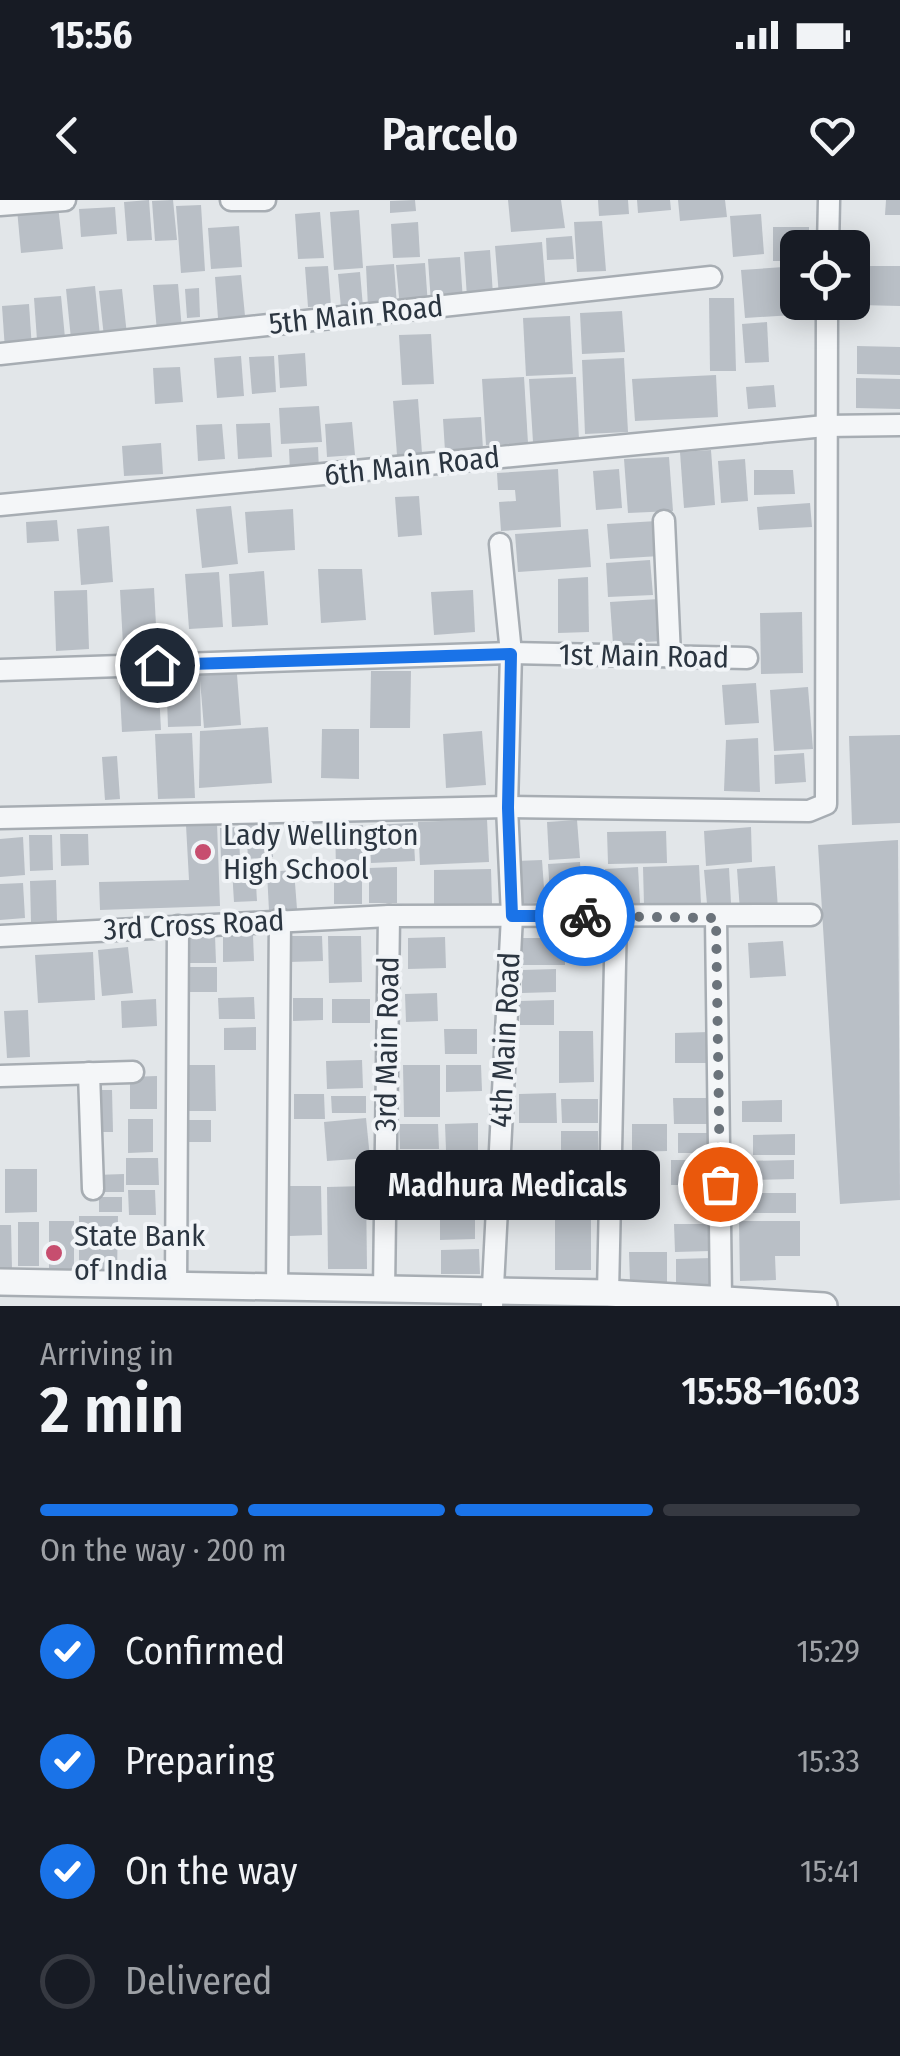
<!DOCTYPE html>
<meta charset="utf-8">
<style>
:root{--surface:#171b24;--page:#242831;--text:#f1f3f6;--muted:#9ea1a6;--line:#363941;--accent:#1a73e8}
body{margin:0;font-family:"Fira Sans Condensed",sans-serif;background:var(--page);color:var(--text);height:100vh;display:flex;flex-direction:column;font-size:38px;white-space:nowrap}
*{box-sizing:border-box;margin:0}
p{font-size:32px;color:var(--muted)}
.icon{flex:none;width:55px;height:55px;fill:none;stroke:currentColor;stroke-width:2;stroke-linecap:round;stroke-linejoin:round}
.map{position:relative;height:1106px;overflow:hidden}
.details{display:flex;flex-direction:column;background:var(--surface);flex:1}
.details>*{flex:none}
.controls{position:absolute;left:780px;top:30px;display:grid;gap:20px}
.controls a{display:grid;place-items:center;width:90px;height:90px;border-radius:15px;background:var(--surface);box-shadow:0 5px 25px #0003;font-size:50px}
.pin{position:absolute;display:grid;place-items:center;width:85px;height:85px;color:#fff;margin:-42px;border:5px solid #fff;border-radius:50%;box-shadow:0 2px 10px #0007}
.courier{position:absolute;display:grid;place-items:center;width:100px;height:100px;margin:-50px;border:8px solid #1a73e8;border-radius:50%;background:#fff;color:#222;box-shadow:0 2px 12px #0007}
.bubble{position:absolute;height:70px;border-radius:15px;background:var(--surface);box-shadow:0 5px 25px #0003;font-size:32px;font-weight:600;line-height:70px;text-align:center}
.overview em{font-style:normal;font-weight:600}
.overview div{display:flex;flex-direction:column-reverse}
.overview{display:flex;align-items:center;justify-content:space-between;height:170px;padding:0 40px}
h1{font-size:65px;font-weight:600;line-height:75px}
.bar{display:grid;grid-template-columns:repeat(4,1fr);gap:15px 10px;align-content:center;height:120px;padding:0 40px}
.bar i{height:12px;border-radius:8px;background:var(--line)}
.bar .selected{background:var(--accent)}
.bar p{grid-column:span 4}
ol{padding:0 40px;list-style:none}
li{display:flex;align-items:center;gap:30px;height:110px}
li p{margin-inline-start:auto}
li .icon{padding:10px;border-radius:50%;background:var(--accent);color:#fff;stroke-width:4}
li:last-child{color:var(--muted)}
li i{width:55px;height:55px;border:5px solid var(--line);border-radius:50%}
.status{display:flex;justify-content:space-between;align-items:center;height:70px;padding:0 50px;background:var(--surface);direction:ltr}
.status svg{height:28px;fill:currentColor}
header{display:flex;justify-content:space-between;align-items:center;height:130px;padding:0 40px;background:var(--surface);font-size:45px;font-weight:600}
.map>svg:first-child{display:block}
</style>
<div class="status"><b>15:56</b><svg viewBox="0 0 49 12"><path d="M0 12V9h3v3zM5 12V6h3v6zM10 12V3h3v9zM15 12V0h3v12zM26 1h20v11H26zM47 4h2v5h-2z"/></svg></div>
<header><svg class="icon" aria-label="back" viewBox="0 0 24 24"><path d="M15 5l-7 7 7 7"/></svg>Parcelo<svg class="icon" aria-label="heart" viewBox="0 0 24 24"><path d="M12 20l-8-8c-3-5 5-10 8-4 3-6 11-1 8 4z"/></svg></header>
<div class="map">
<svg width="900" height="1106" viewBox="0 0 900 1106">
<rect width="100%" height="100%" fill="#e2e6e9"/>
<g fill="#b9bfc6">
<path d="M149 0 152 40 127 41 124 2Z"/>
<path d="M173 0 177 40 155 41 152 1Z"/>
<path d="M415 0 416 11 390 13V1Z"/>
<path d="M508 0H561L565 28 511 32Z"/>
<path d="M598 0H628L629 14 599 16Z"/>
<path d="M637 0H670L671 10 638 13Z"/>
<path d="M678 0H725L727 17 680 21Z"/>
<path d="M886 0H900V15H885Z"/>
<path d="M201 5 205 71 181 73 176 6Z"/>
<path d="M58 6 63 49 21 53 17 9Z"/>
<path d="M115 7 117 34 81 37 79 9Z"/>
<path d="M359 10 363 68 334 70 330 12Z"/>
<path d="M320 12 324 58 298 59 295 14Z"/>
<path d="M761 14 764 54 733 57 730 16Z"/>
<path d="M602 21 606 71 577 72 574 22Z"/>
<path d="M418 22 420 57 393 58 391 24Z"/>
<path d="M239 26 242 67 211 69 208 28Z"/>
<path d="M773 27H809V48H798V61H773Z"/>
<path d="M572 36 574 59 547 60 546 38Z"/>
<path d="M542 42 546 93 499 96 495 46Z"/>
<path d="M490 50 493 95 467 97 464 52Z"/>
<path d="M460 57 463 101 431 103 428 59Z"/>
<path d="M425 63 428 106 400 108 396 65Z"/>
<path d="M394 64 397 106 368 108 366 66Z"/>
<path d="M328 66 331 106 308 107 305 67Z"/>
<path d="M798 66V102H808L809 114 745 118 741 70Z"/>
<path d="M861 66H900V106L860 105Z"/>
<path d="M360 72 363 107 341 108 338 74Z"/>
<path d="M241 75 245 116 218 118 215 77Z"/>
<path d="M178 84 182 130 157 132 153 85Z"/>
<path d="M95 86 100 136 71 139 66 89Z"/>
<path d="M199 88 200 117 187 118 185 89Z"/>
<path d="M122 89 127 135 104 137 99 91Z"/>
<path d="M61 96 65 138 37 140 34 98Z"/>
<path d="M709 98H734L736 171H710Z"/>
<path d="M29 104 32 149 5 150 2 106Z"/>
<path d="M622 111 625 152 582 154 580 113Z"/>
<path d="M570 116 573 174 526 176 523 118Z"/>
<path d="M767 122 769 162 745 163 742 124Z"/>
<path d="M431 134 434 184 402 185 399 135Z"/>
<path d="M857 146 900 147V175L857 174Z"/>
<path d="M305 153 307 186 280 188 278 155Z"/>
<path d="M241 156 244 196 217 198 214 158Z"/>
<path d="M274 156 276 192 252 194 249 157Z"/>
<path d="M624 158 628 232 585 234 582 160Z"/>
<path d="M180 167 183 202 155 204 153 168Z"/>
<path d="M716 175 718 217 635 221 632 179Z"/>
<path d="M524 177 528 243 486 245 482 179Z"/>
<path d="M576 177 579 240 533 242 529 179Z"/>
<path d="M856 178 900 179V209L856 208Z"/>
<path d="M774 185 776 207 748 209 746 187Z"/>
<path d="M418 199 422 253 397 255 393 201Z"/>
<path d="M319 206 322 242 281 244 279 208Z"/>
<path d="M481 217 483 249 445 251 443 219Z"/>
<path d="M352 222 355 255 327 257 325 224Z"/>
<path d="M270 223 272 257 238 259 236 224Z"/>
<path d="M222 224 225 259 198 261 196 225Z"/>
<path d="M161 243 163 274 124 276 122 246Z"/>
<path d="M318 247 319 271 290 272 289 249Z"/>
<path d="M711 250 715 305 684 308 680 252Z"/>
<path d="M669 257 673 311 628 313 624 259Z"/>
<path d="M745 259 748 301 721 303 718 261Z"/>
<path d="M558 269 561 327 501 331 499 302 516 301 515 290H498L497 273Z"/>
<path d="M619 269 622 308 596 310 593 271Z"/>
<path d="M754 270H793L795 294 754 295Z"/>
<path d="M419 296 422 335 398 337 395 297Z"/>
<path d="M810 303 812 327 759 330 757 307Z"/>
<path d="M231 306 238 364 202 368 196 309Z"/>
<path d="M293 309 295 350 248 353 245 312Z"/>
<path d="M57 320 59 341 27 343 26 322Z"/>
<path d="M657 321 660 356 610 359 607 324Z"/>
<path d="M109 326 113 382 81 385 77 329Z"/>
<path d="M588 329 591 367 518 372 515 334Z"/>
<path d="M650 360 653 395 608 397 606 363Z"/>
<path d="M318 369H362L366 420 321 423Z"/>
<path d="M264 371 268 425 232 427 229 374Z"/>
<path d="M219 372 223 427 189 429 185 374Z"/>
<path d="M588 377 589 432 558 433V379Z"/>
<path d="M154 388 157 444 123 445 120 390Z"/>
<path d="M87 390 89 449 56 451 54 391Z"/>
<path d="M473 390 475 432 434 435 431 392Z"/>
<path d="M659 399 662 441 613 444 610 402Z"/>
<path d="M802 412 803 473 761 474 760 413Z"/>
<path d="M236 462 241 525 204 528 200 480 201 526 168 527 166 471Z"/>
<path d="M371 471H411L410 528H370Z"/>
<path d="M158 473 161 530 122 532 119 475Z"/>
<path d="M756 483 759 523 725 525 722 485Z"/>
<path d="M808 487 813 549 774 551 770 490Z"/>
<path d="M268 527 272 583 199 588 200 531Z"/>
<path d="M322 529H359V579L321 578Z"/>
<path d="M482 531 486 585 446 588 443 534Z"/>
<path d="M192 533 195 598 158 599 155 534Z"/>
<path d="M900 535V623L852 625 849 536Z"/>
<path d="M758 538 760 592 724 591 726 540Z"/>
<path d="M804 553 806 582 775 584 774 555Z"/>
<path d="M117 556 120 599 105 600 102 557Z"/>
<path d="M487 619 489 662 420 665 418 622Z"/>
<path d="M577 620 580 658 549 660 547 622Z"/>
<path d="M270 621 273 657 248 659 246 622Z"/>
<path d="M217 623 220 706 100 710 99 682 189 680 186 625Z"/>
<path d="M413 623 415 661 371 663 369 625Z"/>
<path d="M363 625 364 667 336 668 335 626Z"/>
<path d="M239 627 240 661H221L220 628Z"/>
<path d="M751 627 752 662 706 666 704 631Z"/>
<path d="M666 631 667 663 608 664 607 632Z"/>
<path d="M60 634H88L89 665 61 666Z"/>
<path d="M29 635H52L53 670 30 671Z"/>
<path d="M23 637 25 675 0 677V639Z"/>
<path d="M898 640 900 1000 840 1004 818 645Z"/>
<path d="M542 660 545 702 519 704 516 661Z"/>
<path d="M580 662 583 705 551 707 548 664Z"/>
<path d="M699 665 701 704 644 705 643 667Z"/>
<path d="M775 666 778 709 740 711 737 669Z"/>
<path d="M255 667 257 701 234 702 232 669Z"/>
<path d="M397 667V703H369V668Z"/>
<path d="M638 667 640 704 608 706 605 669Z"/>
<path d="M729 668 731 703 707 704 704 670Z"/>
<path d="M362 669V704H334V670Z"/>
<path d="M491 669 492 704 434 705V670Z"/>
<path d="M294 670 297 709 269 711 267 672Z"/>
<path d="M56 680 57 721 31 722 30 681Z"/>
<path d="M23 683 25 718 0 720V684Z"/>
<path d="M187 735H215L216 763H187Z"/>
<path d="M223 735H253L254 761 223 762Z"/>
<path d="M289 736H322L323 761 289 762Z"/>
<path d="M328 736H361L362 782 329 783Z"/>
<path d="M445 737 446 768 408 769V738Z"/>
<path d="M521 738H565V765H522Z"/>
<path d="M783 741 786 776 750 778 748 743Z"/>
<path d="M128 747 133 793 102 796 98 750Z"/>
<path d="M93 752 95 800 38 803 35 755Z"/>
<path d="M187 767H217V792H188Z"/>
<path d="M556 769V792L522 793V770Z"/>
<path d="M437 793 438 821 406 822 405 794Z"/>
<path d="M254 797 255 819H219L218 798Z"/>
<path d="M293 798H323V820L293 821Z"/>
<path d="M156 799 157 826 122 828 121 801Z"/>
<rect x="332" y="799" width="38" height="24"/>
<path d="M554 800V825H520V801Z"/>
<path d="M28 810 30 857 7 858 4 811Z"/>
<path d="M256 827V850H224V828Z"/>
<path d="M444 829H477V854H445Z"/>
<path d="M559 831H593L594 882 559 883Z"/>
<path d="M709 832V863H675V833Z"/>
<path d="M362 860 363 888 327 889 326 861Z"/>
<path d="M182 865H215L216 911H183Z"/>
<path d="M403 865H440V917H404Z"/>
<path d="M446 865H481L482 891 446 892Z"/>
<path d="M157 876V909H130V877Z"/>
<path d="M90 890H112L113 932H91Z"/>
<path d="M556 893 557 923H519V894Z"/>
<path d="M294 894H324L325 919H294Z"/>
<path d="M331 896H366V913H332Z"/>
<path d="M673 898H710V924H674Z"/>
<path d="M561 899H598V923H562Z"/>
<path d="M782 900V922H742V901Z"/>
<path d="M366 918 370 958 327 961 324 922Z"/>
<path d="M128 919H153V952L128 953Z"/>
<rect x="185" y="920" width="26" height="22"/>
<path d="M478 923V950H446L445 924Z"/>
<path d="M399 924H438L439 949H400Z"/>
<path d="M632 924H667V951L632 952Z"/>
<rect x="561" y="931" width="37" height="25"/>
<rect x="678" y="933" width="31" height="20"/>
<path d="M795 934V955H753V935Z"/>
<rect x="403" y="956" width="36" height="24"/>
<path d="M126 958H158L159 985H126Z"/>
<rect x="671" y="960" width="39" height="25"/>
<path d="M794 960V979L744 980V961Z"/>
<path d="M5 969H37V1012L5 1013Z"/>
<path d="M124 974V992H95V975Z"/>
<path d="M288 986H321L322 1035 289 1036Z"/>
<path d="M366 986 367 1069H328L327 987Z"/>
<path d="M405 989H438L439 1014 405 1015Z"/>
<rect x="519" y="989" width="29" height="25"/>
<path d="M128 990H155L156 1015H129Z"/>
<rect x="753" y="993" width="43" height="20"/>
<rect x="99" y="997" width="23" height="15"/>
<path d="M79 1016H118L117 1075H79Z"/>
<rect x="555" y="1017" width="36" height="53"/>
<path d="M475 1019V1039L440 1040V1020Z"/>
<path d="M49 1021H74V1070L49 1071Z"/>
<path d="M739 1021H800V1056H775L776 1080 740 1081Z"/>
<rect x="18" y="1022" width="21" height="44"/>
<path d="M674 1024H710V1051L675 1052Z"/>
<path d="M0 1025H11L12 1070H0Z"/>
<path d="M479 1049 480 1074H441V1050Z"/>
<path d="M629 1052H667V1082H630Z"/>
<path d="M712 1058V1085H676V1059Z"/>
</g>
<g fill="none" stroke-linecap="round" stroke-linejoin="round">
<g stroke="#a7adb3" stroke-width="25">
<g id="minor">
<path d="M231 0H265"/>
<path d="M0 5 65 0"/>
<path d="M828 48 829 0"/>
<path d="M0 154 711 77"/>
<path d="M0 305 825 226 900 225"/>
<path d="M664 321 670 456"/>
<path d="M0 470 511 453 747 458"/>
<path d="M0 618 507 607 809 611 826 604 827 102"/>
<path d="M716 718 721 1099"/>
<path d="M0 736 389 716 811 715"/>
<path d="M89 873 93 989"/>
<path d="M0 876 133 872"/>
<path d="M176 1087 178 726"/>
<path d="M277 1089 280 719"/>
<path d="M384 1091 389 716"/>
<path d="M608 1093 616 716"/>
<path d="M492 1106 512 716 507 607 511 453 500 344"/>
</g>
</g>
<g stroke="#a7adb3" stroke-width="30">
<path id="tertiary" d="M0 1082 608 1093 824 1106"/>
</g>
<use href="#minor" stroke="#f4f6f8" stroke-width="20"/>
<use href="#tertiary" stroke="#f4f6f8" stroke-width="25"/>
</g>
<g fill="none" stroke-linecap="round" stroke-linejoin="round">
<path stroke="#6b737b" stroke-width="10" stroke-dasharray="0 18" d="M585 716 716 718 720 984"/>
<path stroke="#1a73e8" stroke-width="12" d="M157 465 511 454 508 608 512 716H585"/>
</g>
<g fill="#c74e6f" stroke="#f1f4f7" stroke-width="4">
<circle cx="203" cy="652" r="10"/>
<circle cx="54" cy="1053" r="10"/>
</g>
<g text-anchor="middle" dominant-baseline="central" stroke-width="8" stroke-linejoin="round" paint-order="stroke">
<g font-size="30" fill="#2b3540" stroke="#f1f4f7">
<text transform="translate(356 115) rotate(-6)">5th Main Road</text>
<text transform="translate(412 266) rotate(-6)">6th Main Road</text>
<text transform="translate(644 456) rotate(1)">1st Main Road</text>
<text transform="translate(194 725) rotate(-3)">3rd Cross Road</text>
<text transform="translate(505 840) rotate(-87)">4th Main Road</text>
<text transform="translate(387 844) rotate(-89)">3rd Main Road</text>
</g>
<g font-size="30" fill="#2b3540" stroke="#f1f4f7" text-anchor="start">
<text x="223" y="635">Lady Wellington<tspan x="223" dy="34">High School</tspan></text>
<text x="74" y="1036">State Bank<tspan x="74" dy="34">of India</tspan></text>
</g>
</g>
</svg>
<div class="controls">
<a><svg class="icon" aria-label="locate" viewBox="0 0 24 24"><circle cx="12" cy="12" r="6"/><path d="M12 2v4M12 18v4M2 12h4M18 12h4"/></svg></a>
</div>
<div class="pin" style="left:720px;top:984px;background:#ea580c"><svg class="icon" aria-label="bag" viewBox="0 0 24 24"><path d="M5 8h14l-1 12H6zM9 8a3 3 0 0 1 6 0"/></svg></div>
<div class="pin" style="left:157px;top:465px;background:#1f2937"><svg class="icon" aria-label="home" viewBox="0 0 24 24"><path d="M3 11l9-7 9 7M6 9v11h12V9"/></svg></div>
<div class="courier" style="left:585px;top:716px"><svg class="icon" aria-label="bike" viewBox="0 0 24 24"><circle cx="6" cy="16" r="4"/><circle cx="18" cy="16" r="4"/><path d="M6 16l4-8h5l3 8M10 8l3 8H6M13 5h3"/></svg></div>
<div class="bubble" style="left:355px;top:950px;width:305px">Madhura Medicals</div>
</div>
<section class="details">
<div class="overview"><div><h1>2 min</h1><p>Arriving in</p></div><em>15:58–16:03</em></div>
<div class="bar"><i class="selected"></i><i class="selected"></i><i class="selected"></i><i></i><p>On the way · 200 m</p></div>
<ol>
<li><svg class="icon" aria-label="check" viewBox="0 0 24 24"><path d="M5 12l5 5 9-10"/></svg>Confirmed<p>15:29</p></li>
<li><svg class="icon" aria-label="check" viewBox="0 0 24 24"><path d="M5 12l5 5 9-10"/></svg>Preparing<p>15:33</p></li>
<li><svg class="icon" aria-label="check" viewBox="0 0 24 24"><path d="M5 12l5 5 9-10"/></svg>On the way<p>15:41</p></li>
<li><i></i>Delivered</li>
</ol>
</section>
